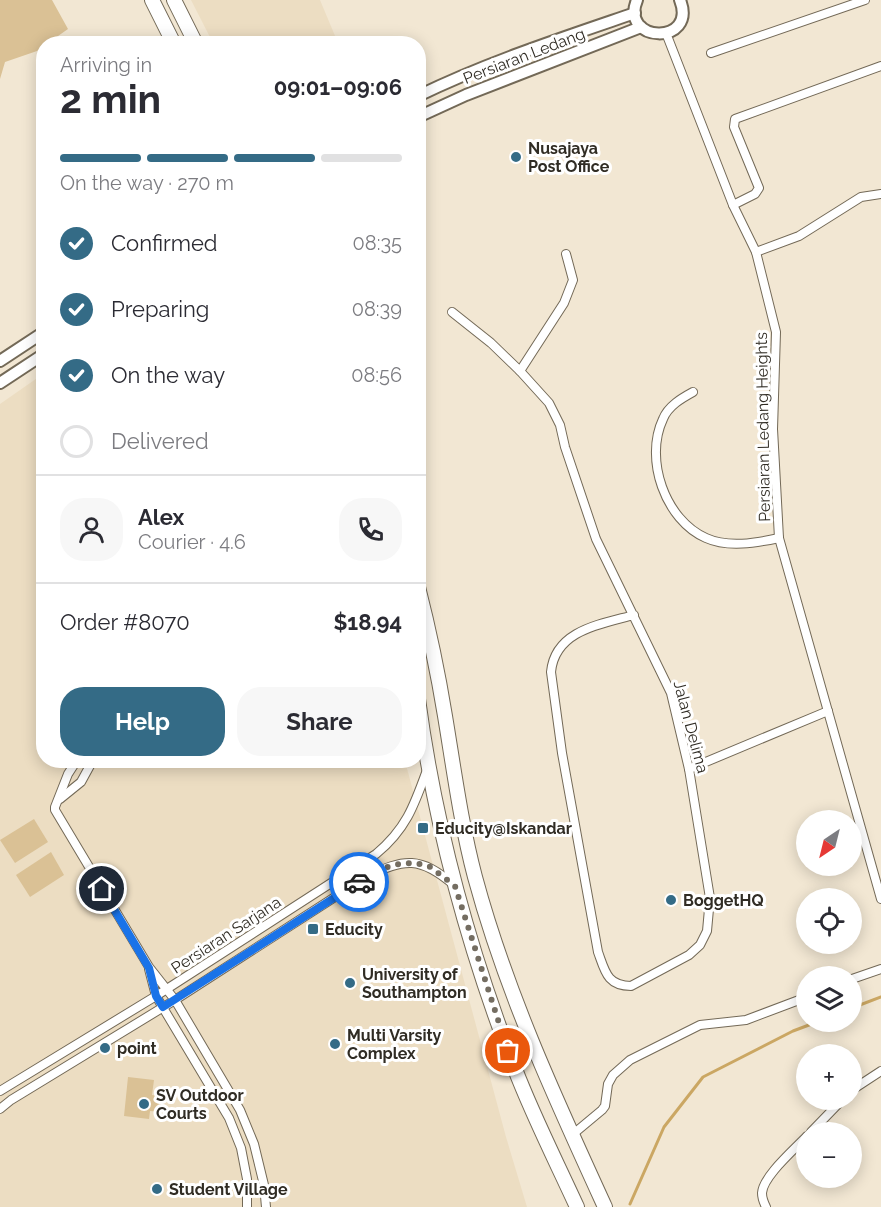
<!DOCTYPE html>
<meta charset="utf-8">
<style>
:root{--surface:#fff;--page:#f7f7f7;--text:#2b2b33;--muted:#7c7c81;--line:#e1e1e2;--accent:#346b86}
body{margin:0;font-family:Raleway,sans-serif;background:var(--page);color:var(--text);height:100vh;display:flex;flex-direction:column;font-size:22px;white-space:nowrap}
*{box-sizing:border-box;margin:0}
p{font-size:20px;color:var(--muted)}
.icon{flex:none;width:33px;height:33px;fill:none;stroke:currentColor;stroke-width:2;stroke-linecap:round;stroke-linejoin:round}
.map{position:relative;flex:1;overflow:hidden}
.side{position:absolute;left:36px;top:36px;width:390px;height:732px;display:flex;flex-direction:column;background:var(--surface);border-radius:24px;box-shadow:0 3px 15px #0003}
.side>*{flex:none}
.needle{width:39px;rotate:215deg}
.fabs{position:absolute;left:796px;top:810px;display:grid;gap:12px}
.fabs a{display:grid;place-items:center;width:66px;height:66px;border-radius:50%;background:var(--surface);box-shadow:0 3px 15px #0003;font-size:30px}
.pin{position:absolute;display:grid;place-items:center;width:51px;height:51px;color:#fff;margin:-26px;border:3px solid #fff;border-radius:50%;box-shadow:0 2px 6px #0007}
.courier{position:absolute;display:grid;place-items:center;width:60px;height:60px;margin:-30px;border:4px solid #1a73e8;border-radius:50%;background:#fff;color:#222;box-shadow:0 2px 8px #0007}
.overview em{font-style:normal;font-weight:700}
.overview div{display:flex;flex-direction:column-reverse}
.overview{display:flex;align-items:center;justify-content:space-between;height:102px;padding:0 24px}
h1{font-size:39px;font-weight:700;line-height:45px}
.bar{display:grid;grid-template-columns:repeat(4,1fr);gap:9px 6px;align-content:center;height:72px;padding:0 24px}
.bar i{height:8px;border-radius:4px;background:var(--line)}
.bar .selected{background:var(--accent)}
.bar p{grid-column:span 4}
.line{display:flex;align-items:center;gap:15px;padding:0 24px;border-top:2px solid var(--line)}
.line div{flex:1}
.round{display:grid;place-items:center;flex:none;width:63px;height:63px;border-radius:24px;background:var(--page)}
ol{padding:0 24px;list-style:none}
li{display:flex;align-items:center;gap:18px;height:66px}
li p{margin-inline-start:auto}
li .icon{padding:6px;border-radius:50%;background:var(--accent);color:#fff;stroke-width:4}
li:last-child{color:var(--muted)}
li i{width:33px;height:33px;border:3px solid var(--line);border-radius:50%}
.primary-button{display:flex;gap:12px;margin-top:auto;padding:12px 24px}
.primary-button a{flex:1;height:69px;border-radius:24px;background:var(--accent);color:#fff;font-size:24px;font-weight:700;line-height:69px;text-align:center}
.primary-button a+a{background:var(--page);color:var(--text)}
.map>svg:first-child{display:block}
</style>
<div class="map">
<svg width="881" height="1207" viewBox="0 0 881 1207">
<rect width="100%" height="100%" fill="#f2e7d3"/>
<g fill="#ecddc2">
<path d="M191 0H320L338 43H213Z"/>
<path d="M43 374 44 760 405 761 506 1137 527 1207H0V404Z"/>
</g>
<g fill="#dac195">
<path d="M0 0H52L68 29 48 43 44 44 43 47 37 51 5 62 0 79Z"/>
<path d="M34 819 48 842 15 863 0 840Z"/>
<path d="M51 852 64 875 30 897 16 875Z"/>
<path d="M128 1077 154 1080 152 1095 164 1097 162 1112 150 1111 149 1119 124 1116Z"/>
</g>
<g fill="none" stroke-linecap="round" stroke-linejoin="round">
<g stroke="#cba763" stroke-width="3">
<path d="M852 1008 881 997"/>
<path d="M630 1204 664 1127 703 1077 793 1031 817 1022"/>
</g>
<g stroke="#736957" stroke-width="10">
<g id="street">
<path d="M666 33 733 205 756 252 776 332 773 429 779 538 881 899"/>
<path d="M711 53 865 0"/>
<path d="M733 205 755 194 759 188 734 127 735 119 881 66"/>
<path d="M756 252 799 236 861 197 881 194"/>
<path d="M566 254 573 280 564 303 520 371 549 403 560 425 565 447 596 539 671 693 689 769 710 898 707 931 700 945 689 955 631 986C607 986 605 971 598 952L562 753 551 672C555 630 601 624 634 615"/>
<path d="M452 312 491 343 520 371"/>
<path d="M693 392C682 398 668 406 663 419 644 459 665 520 706 538 728 548 756 543 779 538"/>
<path d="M77 760 68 774 55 807V810L149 967 175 1000 240 1110 254 1144 264 1185 266 1207"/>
<path d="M689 769 828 711"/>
<path d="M60 799 81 782 93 760"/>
<path d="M149 969 156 996 229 1118 241 1148 247 1179V1207"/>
<path d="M852 979 881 969"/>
<path d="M852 1090 881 1071"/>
<path d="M0 1091 156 996 376 854C406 829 414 806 427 770"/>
<path d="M0 1109 11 1100 175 1000 366 877C405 858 420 856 454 885"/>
<path d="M811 1132 842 1100"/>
<path d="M572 1135 602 1110 605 1106 608 1084 613 1075 630 1060 700 1025 746 1020 807 997"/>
<path d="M766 1207C764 1203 762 1198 762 1193 763 1176 795 1149 807 1136"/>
</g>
</g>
<g stroke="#736957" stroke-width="14">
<g id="secondary">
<path d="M637 0C619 43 698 46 680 0"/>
<path d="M418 96C488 62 562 38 635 13"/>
<path d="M418 117 466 95 641 27"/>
<path d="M0 361 44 332"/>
<path d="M0 383 44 354"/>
</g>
</g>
<g stroke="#736957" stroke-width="16">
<g id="highway">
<path d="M152 0 174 44"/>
<path d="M174 0 196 44"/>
<path d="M418 587C429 630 438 673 445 716 454 770 461 824 475 877 506 992 556 1100 605 1207"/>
<path d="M418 699C435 826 469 950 515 1069 533 1116 556 1161 577 1207"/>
</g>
</g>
<use href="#street" stroke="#fff" stroke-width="8"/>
<use href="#secondary" stroke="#fff" stroke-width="10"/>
<use href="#highway" stroke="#fff" stroke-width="14"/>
</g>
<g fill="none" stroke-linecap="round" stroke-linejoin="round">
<path stroke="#746d61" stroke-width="6" stroke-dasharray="0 10.8" d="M359 882 384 868 399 864 414 863 429 866 455 886 508 1051"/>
<path stroke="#1a73e8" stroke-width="8" d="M102 889 149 968 156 996 163 1007 359 882"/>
</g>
<g fill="#346b86" stroke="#fff" stroke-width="2">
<circle cx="516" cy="157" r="6"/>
<rect x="417" y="822" width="12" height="12" rx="3"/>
<circle cx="671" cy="900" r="6"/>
<rect x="307" y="923" width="12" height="12" rx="3"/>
<circle cx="350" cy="983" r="6"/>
<circle cx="335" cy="1044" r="6"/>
<circle cx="105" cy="1048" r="6"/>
<circle cx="144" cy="1104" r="6"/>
<circle cx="157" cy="1189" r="6"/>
</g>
<g text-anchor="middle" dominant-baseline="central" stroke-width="6" stroke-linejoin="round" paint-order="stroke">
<g font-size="16" fill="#302c24" stroke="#fff">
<text transform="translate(524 56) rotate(-21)">Persiaran Ledang</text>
<text transform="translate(763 427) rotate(-91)">Persiaran Ledang Heights</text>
<text transform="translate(691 727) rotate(75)">Jalan Delima</text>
<text transform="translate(226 935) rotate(-33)">Persiaran Sarjana</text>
</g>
<g font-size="16" font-weight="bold" fill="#302c24" stroke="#fff" text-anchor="start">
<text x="528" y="148">Nusajaya<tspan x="528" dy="18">Post Office</tspan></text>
<text x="435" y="828">Educity@Iskandar</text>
<text x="683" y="900">BoggetHQ</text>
<text x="325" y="929">Educity</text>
<text x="362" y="974">University of<tspan x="362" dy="18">Southampton</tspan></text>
<text x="347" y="1035">Multi Varsity<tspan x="347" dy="18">Complex</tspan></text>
<text x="117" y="1048">point</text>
<text x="156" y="1095">SV Outdoor<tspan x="156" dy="18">Courts</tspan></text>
<text x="169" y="1189">Student Village</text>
</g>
</g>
</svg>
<div class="fabs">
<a><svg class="needle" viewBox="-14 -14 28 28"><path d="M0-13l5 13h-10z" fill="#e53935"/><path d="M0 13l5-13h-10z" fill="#7c7c81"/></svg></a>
<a><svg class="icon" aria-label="locate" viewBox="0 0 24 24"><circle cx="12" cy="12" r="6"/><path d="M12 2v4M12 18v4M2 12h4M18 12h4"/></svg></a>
<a><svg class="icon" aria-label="layers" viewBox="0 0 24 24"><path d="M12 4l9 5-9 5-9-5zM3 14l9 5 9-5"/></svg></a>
<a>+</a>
<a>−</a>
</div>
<div class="pin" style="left:508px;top:1051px;background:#ea580c"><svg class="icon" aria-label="bag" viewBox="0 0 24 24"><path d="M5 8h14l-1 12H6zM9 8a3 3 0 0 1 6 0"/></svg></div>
<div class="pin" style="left:102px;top:889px;background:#1f2937"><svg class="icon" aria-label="home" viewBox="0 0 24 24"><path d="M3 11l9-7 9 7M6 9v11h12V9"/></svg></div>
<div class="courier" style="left:359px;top:882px"><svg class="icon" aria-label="car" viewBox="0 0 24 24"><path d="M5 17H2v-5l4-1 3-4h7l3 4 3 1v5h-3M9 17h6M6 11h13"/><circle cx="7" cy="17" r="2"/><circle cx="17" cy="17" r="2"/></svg></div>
<section class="side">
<div class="overview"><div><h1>2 min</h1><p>Arriving in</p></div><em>09:01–09:06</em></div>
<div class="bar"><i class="selected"></i><i class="selected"></i><i class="selected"></i><i></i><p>On the way · 270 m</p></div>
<ol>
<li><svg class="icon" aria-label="check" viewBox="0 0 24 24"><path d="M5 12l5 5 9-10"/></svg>Confirmed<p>08:35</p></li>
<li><svg class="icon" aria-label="check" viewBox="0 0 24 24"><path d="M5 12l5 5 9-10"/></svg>Preparing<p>08:39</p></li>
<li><svg class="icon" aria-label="check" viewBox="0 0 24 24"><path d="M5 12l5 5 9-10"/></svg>On the way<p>08:56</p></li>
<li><i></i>Delivered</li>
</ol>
<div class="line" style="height:108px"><a class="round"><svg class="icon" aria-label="person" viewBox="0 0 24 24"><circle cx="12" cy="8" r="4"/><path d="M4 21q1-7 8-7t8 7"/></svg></a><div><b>Alex</b><p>Courier · 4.6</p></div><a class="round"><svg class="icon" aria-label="phone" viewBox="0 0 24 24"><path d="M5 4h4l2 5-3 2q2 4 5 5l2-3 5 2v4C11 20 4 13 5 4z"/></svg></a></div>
<div class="line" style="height:78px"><div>Order #8070</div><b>$18.94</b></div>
<div class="primary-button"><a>Help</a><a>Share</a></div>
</section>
</div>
